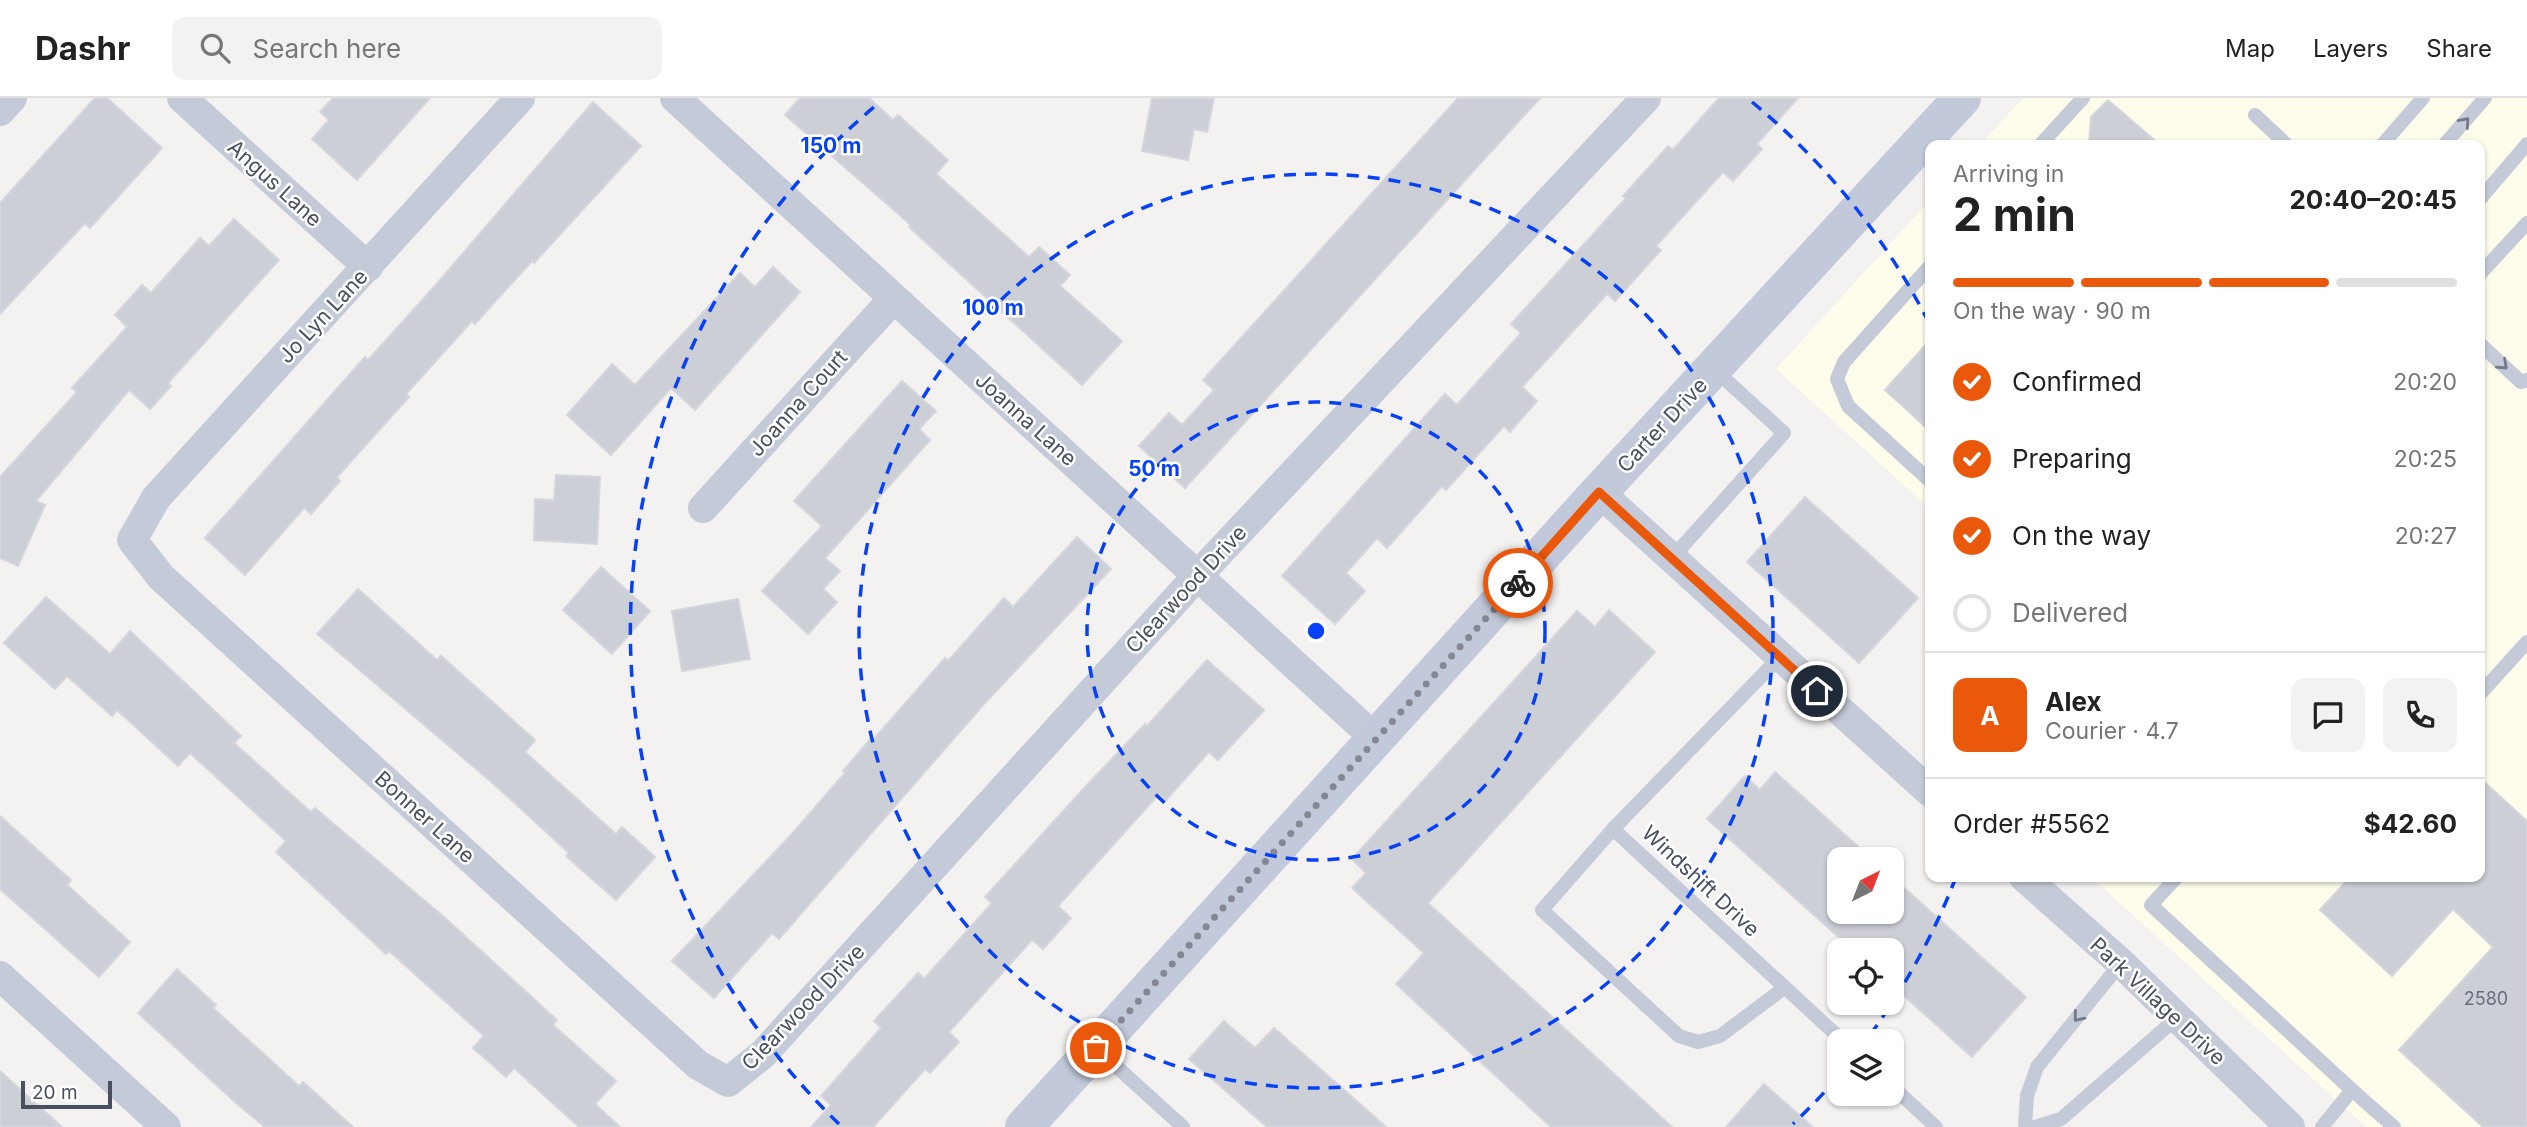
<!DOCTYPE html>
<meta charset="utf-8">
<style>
:root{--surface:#fff;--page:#f2f2f2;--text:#222;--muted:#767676;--line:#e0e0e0;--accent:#ea580c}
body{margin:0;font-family:Inter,sans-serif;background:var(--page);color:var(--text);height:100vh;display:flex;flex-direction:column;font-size:26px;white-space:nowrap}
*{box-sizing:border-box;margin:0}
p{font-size:23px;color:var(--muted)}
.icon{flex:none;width:38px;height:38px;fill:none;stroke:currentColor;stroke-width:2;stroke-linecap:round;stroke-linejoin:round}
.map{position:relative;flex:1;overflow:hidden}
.drawer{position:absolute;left:1925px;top:42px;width:560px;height:742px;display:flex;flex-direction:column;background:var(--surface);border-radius:14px;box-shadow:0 2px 5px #0004}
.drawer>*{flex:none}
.needle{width:46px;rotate:42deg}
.controls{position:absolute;left:1827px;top:749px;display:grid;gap:14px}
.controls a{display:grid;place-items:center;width:77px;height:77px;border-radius:14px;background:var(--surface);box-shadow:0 2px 5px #0004;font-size:35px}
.scale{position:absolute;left:21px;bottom:18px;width:91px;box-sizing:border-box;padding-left:7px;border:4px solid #474f61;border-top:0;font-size:19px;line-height:24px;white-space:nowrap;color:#474f61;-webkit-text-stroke:5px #fff;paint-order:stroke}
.pin{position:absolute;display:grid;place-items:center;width:60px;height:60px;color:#fff;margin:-30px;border:4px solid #fff;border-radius:50%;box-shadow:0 2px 7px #0007}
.courier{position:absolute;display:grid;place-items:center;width:70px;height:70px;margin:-35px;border:5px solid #ea580c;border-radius:50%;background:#fff;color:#222;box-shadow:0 2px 9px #0007}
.head em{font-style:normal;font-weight:700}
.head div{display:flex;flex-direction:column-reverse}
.head{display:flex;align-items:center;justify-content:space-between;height:119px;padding:0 28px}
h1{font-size:46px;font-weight:700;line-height:52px}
.bar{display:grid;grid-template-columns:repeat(4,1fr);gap:10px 7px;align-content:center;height:84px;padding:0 28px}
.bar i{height:9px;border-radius:5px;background:var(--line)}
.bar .on{background:var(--accent)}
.bar p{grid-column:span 4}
.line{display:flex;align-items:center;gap:18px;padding:0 28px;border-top:2px solid var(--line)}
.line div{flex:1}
.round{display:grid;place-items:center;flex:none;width:74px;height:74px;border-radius:14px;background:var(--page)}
ol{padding:0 28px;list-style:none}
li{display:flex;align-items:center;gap:21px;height:77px}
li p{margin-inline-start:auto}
li .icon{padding:7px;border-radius:50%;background:var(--accent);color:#fff;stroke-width:4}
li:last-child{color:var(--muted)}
li i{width:38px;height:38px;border:4px solid var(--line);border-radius:50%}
header{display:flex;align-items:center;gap:42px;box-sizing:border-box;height:98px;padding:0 35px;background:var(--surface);border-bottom:2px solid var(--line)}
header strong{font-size:33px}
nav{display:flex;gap:38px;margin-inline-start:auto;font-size:24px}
.search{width:490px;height:63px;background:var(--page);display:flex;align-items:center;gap:18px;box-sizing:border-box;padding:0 24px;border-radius:14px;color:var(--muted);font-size:26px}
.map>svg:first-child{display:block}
</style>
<header>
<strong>Dashr</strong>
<div class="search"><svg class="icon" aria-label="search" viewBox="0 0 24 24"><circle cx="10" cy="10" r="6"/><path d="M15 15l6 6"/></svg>Search here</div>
<nav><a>Map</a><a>Layers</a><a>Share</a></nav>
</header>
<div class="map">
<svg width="2527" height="1029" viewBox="0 0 2527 1029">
<rect width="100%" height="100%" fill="#f4f1f1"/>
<g fill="#fefceb">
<path d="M2023 0H2527V1029H2366L2091 779H2480V47H1980Z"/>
<path d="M1930 102V411L1776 271Z"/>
</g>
<g fill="#cdcfd7" stroke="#d4d5dd" stroke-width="2">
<path d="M95 0H107L162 50 90 130 85 125 0 216V105Z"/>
<path d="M333 0H430L357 82 312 41 329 22 320 14Z"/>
<path d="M800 0H869L893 22 898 17 948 62 936 76 1029 159 1039 149 1070 177 1060 188 1122 243 1082 287 909 129 911 127 785 17Z"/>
<path d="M1152 0H1214L1207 34 1194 31 1188 62 1142 53Z"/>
<path d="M1458 0H1540L1185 390 1139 348 1169 315 1182 327 1214 292 1203 282Z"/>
<path d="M1719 0H1798L1757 46 1762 51 1733 83 1723 74 1656 148 1661 152 1615 203 1607 196 1522 289 1537 303 1510 334 1504 328 1446 392 1442 388 1387 450 1377 440 1346 475 1365 493 1335 526 1282 478 1445 296 1457 307 1521 235 1511 226 1626 100 1623 98 1668 48 1673 52Z"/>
<path d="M2108 2 2160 47H2089L2091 19Z"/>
<path d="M593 4 641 48 534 165 532 163 475 226 472 223 406 296 409 299 337 379 340 383 311 416 304 410 245 477 205 440 365 259 368 262 434 189Z"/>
<path d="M234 121 279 162 168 285 171 288 150 311 129 292 36 403 45 407 18 468 0 460V379L77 294 72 290 127 229 115 217 142 187 151 195 200 140 209 148Z"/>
<path d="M773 169 800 194 695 312 671 290 611 357 567 317 612 266 635 287 740 175 755 189Z"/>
<path d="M1930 242V333L1885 292Z"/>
<path d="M902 283 936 313 919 331 930 342 825 460 840 473 823 491 837 504 808 536 762 493 822 428 794 403Z"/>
<path d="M556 377 600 379 597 446 534 442 535 401 554 402Z"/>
<path d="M1805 399 1918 500 1859 565 1747 464Z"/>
<path d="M1077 439 1111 471 984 606 779 841 772 835 714 900 672 863 790 738 845 675 843 673 871 640 873 642 945 560 948 563 1004 500 1013 509Z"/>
<path d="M601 469 650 513 612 556 563 512Z"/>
<path d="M358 491 437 562 441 558 535 642 525 654 616 736 622 729 655 759 616 802 566 758 569 755 495 687 317 536Z"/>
<path d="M46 499 110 556 130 533 241 638 234 645 311 714 315 710 444 819 557 922 553 927 616 983 595 1006 620 1029H579L514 970 506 979 473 950 484 938 389 853 386 856 276 754 286 743 190 655 178 668 117 612 112 618 67 578 55 591 4 545Z"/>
<path d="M738 501 750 561 682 573 672 513Z"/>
<path d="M1609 512 1655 554 1428 805 1672 1029H1551L1396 886 1424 855 1352 790 1366 775 1352 761 1577 513 1595 529Z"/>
<path d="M1207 562 1264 612 1218 662 1209 654 1166 702 1159 696 1058 808 1071 820 1043 851 1032 842 949 934 959 944 930 975 925 971 873 1029H811L831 1007 821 998 881 930 874 923 918 875 924 881 992 805 985 799 1086 688 1145 626 1147 628Z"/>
<path d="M1775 674 1872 761H1839V814H1892V779L2026 899 1972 959 1892 887V852H1853L1707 721 1745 678 1760 692Z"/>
<path d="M2480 680 2527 723V1029H2483L2399 952 2493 849 2453 811 2392 878 2320 812 2350 779H2480Z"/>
<path d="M0 718 71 782 67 787 130 844 99 879 0 791Z"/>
<path d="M177 871 216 907 213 910 299 988 303 984 353 1029H265L235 1004 138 915Z"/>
<path d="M1224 923 1255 950 1274 930 1386 1029H1267L1189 961Z"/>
<path d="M0 973 62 1029H0Z"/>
<path d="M1764 986 1813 1029H1726Z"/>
</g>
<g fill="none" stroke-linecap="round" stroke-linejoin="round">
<g stroke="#c4cad7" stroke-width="14">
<path d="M2255 17 2287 47"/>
<path d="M2040 47 2083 0"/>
<path d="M2382 47 2423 0"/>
<path d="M2444 47 2485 0"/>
<path d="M2480 101 2527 46"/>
<path d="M1930 168 1844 264 1837 281 1848 308 1930 383"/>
<path d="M2480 176 2527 125"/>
<path d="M2480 246 2521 284 2527 282"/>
<path d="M1672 460 1784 335 1715 272"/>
<path d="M1780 559 1613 731 1542 812 1679 938 1698 944 1720 938 1784 890"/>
<path d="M2480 596 2527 544"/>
<path d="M1613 731 1843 943"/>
<path d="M2177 779 2151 807 2352 992"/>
<path d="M1097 951 1183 1029"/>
<path d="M1892 988 1936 1029"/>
<path d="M2025 1029 2027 998 2037 969 2121 865"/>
<path d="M2035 1029 2061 1021 2178 919"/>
<path d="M2322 1029 2352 992 2394 1029"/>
</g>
<g stroke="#c4cad7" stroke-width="30">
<path d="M182 0 368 169"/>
<path d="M520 0 156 400 132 442 161 479 698 967 728 984 763 956 1199 476 1646 0"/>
<path d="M675 0 1377 642"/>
<path d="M0 13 12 0"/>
<path d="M1599 394 1930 694"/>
<path d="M703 410 893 201"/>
<path d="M2024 779 2121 865 2290 1029"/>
<path d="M0 878 166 1029"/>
</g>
<path stroke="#c2c9db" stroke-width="38" d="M1024 1029 1599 394 1962 0"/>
</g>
<defs><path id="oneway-chevron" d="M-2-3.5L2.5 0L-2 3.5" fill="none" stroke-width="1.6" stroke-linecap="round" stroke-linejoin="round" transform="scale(1.75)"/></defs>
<g stroke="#737a8a">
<use href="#oneway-chevron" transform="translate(2465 24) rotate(-49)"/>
<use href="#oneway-chevron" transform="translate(2503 267) rotate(43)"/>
<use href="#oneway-chevron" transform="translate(2078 919) rotate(129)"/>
</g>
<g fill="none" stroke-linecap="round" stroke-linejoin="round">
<path stroke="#848893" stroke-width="7" stroke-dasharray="0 12.6" d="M1096 950 1518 485"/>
<path stroke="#ea580c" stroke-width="9" d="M1518 485 1599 394 1817 593"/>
</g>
<g fill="none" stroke="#0741f7" stroke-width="3.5" stroke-dasharray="12 9">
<circle cx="1316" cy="533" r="229"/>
<circle cx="1316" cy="533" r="457"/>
<path d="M1956 779A686 686 0 0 1 1867 941M1838 979A686 686 0 0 1 1793 1026M839 1026A686 686 0 0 1 880 4M1752 4A686 686 0 0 1 1930 227"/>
</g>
<g text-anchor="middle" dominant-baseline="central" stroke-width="5" stroke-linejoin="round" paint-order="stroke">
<g font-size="18" fill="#686f7e">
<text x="2486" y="900">2580</text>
</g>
<g font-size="21" fill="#474f61" stroke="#fff">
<text transform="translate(275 85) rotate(42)">Angus Lane</text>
<text transform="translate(323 218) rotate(-47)">Jo Lyn Lane</text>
<text transform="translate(798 305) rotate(-48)">Joanna Court</text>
<text transform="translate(1026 321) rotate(42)">Joanna Lane</text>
<text transform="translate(1662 327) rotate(-47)">Carter Drive</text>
<text transform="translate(1186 491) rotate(-47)">Clearwood Drive</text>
<text transform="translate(425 719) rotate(42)">Bonner Lane</text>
<text transform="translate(1701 783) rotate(43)">Windshift Drive</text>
<text transform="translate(2158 903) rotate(43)">Park Village Drive</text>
<text transform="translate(803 909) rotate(-46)">Clearwood Drive</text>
</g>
</g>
<circle cx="1316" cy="533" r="10" fill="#0741f7" stroke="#fff" stroke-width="3.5"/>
<g font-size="21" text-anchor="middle" font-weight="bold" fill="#0741f7" stroke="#fff" stroke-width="5" stroke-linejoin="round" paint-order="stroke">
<text x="831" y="55">150 m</text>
<text x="993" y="217">100 m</text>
<text x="1154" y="378">50 m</text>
</g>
</svg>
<div class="controls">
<a><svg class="needle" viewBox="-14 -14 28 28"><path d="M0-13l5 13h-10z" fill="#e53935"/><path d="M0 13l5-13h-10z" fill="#767676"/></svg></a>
<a><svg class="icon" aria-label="locate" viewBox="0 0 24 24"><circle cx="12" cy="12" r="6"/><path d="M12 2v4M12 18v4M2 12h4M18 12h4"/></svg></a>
<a><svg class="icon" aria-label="layers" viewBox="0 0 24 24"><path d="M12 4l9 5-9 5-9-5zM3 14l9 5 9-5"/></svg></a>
</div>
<div class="scale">20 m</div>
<div class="pin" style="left:1096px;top:950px;background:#ea580c"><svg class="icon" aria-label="bag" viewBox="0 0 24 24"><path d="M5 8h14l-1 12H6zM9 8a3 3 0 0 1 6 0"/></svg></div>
<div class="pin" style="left:1817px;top:593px;background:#1f2937"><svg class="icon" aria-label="home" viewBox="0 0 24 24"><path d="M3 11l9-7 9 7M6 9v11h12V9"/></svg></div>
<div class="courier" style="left:1518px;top:485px"><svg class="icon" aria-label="bike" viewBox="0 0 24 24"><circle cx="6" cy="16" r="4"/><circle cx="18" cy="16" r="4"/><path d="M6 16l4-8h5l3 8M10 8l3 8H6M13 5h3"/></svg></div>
<section class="drawer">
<div class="head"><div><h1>2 min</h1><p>Arriving in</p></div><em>20:40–20:45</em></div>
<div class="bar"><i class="on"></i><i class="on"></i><i class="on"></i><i></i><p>On the way · 90 m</p></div>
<ol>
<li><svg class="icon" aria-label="check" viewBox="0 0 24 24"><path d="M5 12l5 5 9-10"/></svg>Confirmed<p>20:20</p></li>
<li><svg class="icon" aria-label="check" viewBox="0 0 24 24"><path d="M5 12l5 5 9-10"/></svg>Preparing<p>20:25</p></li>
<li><svg class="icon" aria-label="check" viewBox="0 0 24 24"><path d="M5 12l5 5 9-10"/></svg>On the way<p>20:27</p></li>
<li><i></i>Delivered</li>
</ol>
<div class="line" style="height:126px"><b class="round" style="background:var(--accent);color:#fff">A</b><div><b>Alex</b><p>Courier · 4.7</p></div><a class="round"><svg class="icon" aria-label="chat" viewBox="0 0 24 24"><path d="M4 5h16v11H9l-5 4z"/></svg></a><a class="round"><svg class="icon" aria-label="phone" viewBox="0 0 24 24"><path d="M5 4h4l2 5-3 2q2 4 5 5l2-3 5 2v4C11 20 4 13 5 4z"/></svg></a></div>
<div class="line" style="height:91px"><div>Order #5562</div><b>$42.60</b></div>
</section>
</div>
